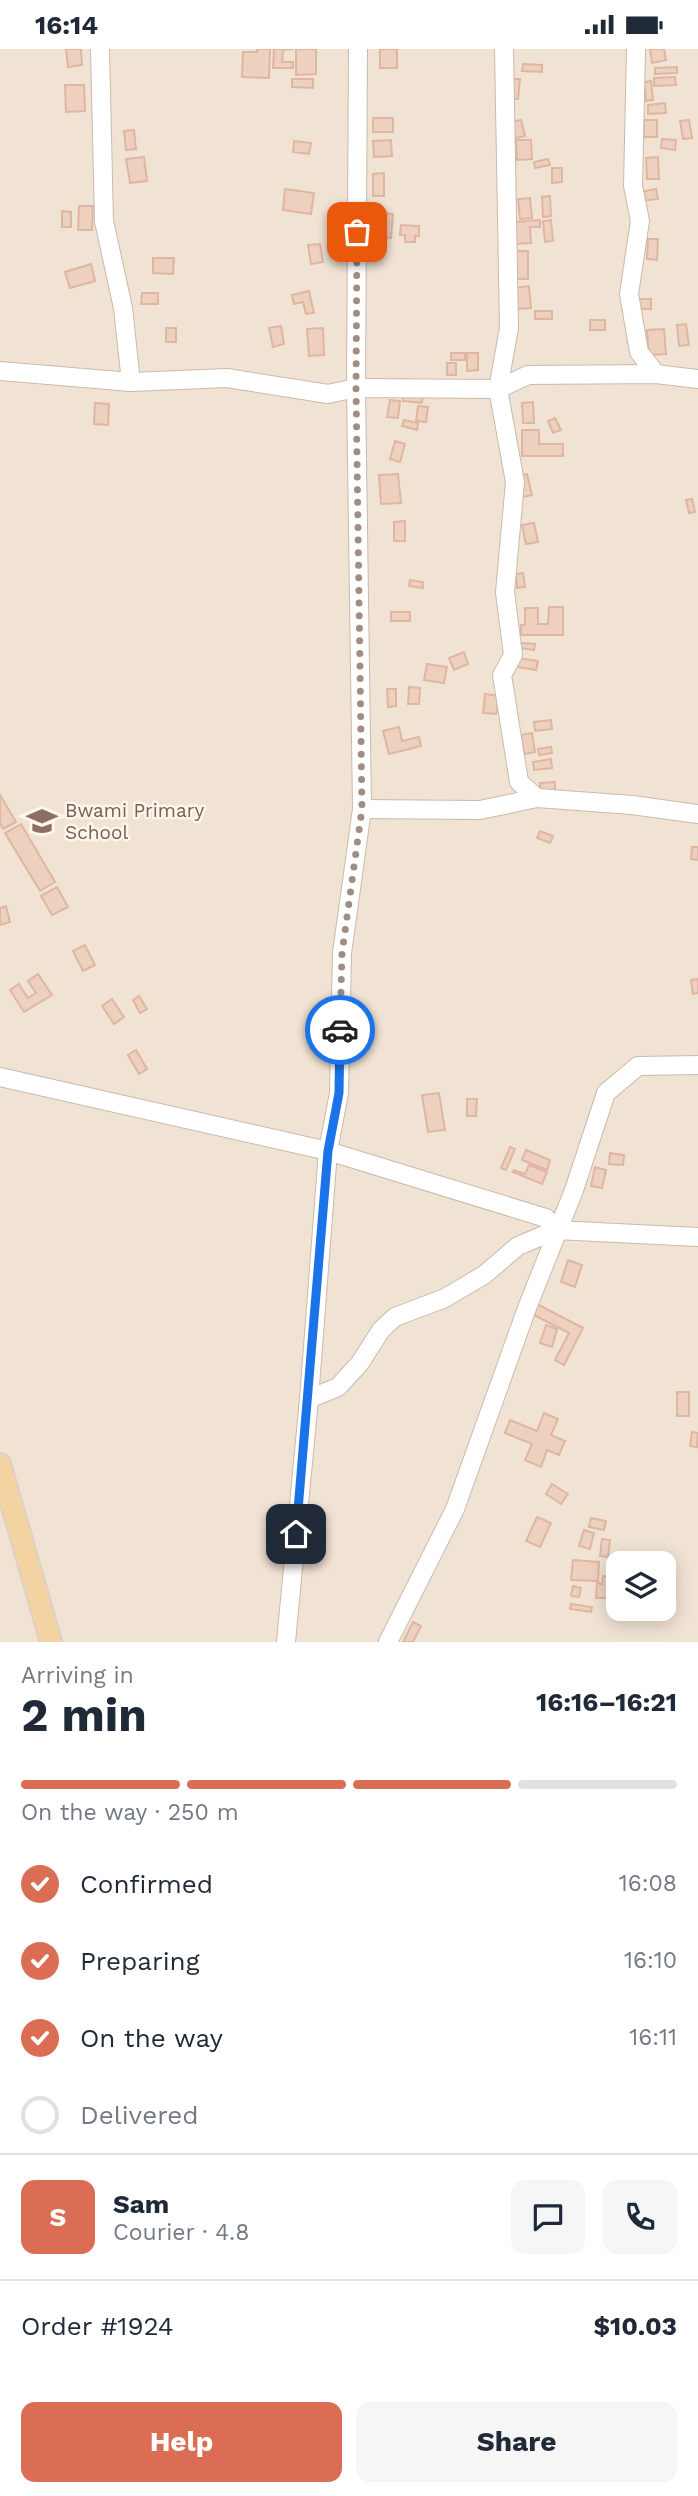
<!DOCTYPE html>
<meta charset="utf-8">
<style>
:root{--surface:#fff;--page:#f6f6f7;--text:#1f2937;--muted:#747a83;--line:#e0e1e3;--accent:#db6d54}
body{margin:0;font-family:"Work Sans",sans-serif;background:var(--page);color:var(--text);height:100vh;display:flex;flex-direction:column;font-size:26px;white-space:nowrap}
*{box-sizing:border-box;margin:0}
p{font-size:23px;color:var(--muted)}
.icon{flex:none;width:38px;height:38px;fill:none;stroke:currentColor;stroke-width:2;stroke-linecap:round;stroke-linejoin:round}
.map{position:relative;height:1593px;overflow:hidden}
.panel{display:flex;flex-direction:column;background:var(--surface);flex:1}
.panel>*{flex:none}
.buttons{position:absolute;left:606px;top:1502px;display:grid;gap:14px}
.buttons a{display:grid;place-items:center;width:70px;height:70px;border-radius:14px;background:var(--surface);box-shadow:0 4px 18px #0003;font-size:35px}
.pin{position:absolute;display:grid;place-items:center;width:60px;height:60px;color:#fff;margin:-30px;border-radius:14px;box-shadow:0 4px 10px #0006}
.courier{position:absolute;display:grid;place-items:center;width:70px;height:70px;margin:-35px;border:5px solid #1a73e8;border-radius:50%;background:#fff;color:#222;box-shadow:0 2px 9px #0007}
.headline em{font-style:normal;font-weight:700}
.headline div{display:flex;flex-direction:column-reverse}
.headline{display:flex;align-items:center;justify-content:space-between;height:119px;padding:0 21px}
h1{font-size:46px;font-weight:700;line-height:52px}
.bar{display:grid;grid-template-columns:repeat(4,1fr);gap:10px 7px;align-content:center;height:84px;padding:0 21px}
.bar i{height:9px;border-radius:5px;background:var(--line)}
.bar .selected{background:var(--accent)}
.bar p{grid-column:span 4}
.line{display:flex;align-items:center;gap:18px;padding:0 21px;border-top:2px solid var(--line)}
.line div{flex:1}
.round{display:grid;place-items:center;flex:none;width:74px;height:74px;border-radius:14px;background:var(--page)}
ol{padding:0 21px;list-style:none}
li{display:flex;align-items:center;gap:21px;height:77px}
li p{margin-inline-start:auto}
li .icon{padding:7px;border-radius:50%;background:var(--accent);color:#fff;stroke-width:4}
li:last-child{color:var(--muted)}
li i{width:38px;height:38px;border:4px solid var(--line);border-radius:50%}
.button{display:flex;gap:14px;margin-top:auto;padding:14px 21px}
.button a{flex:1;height:80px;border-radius:14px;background:var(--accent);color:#fff;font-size:28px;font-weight:700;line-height:80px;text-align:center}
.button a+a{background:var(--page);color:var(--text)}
.status{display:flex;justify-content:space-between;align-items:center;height:49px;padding:0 35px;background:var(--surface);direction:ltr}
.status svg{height:19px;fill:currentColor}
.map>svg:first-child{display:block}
</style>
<div class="status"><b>16:14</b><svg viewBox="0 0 49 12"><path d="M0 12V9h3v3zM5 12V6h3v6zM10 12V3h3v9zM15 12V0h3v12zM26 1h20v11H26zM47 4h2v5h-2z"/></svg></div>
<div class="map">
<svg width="698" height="1593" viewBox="0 0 698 1593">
<rect width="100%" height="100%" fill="#faf1e5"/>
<path fill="#f1e3d4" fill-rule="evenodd" d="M0 0H698V1593H0ZM618 1514H663V1559H618Z"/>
<g fill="#eed0bf" stroke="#dfb6a1" stroke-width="2">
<path d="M66 0H81L82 16 68 18Z"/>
<path d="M257 0H270L269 29 242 28 243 3H257Z"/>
<path d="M274 0H293L283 1 282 13H293V19H273Z"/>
<path d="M296 0H316V25L296 26Z"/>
<rect x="380" y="0" width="17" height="19"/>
<path d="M650 0H664L666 11 652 14Z"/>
<path d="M523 15 542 16V23L522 22Z"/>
<path d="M677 18V24L655 25V19Z"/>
<path d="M675 28 676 36 654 37V29Z"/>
<path d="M292 30H313V39L292 38Z"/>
<path d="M508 30H520L518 50 506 49Z"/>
<path d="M651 32 653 51 646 52 644 33Z"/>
<path d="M65 36H84L85 62 66 63Z"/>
<path d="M665 54 666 64 648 65V56Z"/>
<rect x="373" y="69" width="20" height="14"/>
<path d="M521 71 525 87 511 90 507 74Z"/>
<rect x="644" y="71" width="13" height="17"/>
<path d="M689 71 692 89 683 90 680 72Z"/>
<path d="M134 81 136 100 126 101 124 82Z"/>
<path d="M662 90 676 91 675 101 661 99Z"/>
<path d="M391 91 392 107 374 108 373 92Z"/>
<path d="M516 91H531L532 110 517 111Z"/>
<path d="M294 92 311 94 309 105 293 103Z"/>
<path d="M144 108 147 132 130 134 126 110Z"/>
<path d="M658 108 659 130H647L646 109Z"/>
<path d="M548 110 550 116 535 119 534 113Z"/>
<path d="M552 119H562V133L552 134Z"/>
<path d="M384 124V147H373V125Z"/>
<path d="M285 140 314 144 311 165 283 161Z"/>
<path d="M656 140 658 150 641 152 640 143Z"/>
<path d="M550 147 551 167 543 168 542 148Z"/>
<path d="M530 149 532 169 520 170 518 150Z"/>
<path d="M79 157H93L92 181H78Z"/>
<path d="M62 162 71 163V178H62Z"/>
<path d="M378 164 393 165 391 189 376 188Z"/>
<path d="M540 171V178H530L531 194 516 195 514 173Z"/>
<path d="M551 171 553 192 545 193 543 172Z"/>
<path d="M401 176 419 177V187H415V193H405V186H400Z"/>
<path d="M648 190H658L657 211 647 210Z"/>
<path d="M320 195 323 213 311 215 308 196Z"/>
<path d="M513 202H528V230H509Z"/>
<path d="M153 209H174L173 225 153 224Z"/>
<path d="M91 215 95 232 70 239 65 223Z"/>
<path d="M529 237 531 259 515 260 513 239Z"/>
<path d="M309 242 314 264 306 265 303 253 294 255 292 246Z"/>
<path d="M142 244H158V255H141Z"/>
<rect x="637" y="250" width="14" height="10"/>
<rect x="535" y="262" width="17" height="8"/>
<rect x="590" y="271" width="15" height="10"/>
<path d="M686 275 689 296 679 297 677 276Z"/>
<path d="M281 277 284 295 273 298 269 279Z"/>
<rect x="166" y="279" width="10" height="14"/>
<path d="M323 279 324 306 309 307 307 280Z"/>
<path d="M664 280 666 305 649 306 647 281Z"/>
<rect x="451" y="304" width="14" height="7"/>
<path d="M467 304H478V321L467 322Z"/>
<rect x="447" y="314" width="9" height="12"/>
<path d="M404 344 423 346 422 354 403 352Z"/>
<path d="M390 351 400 352 398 369 387 368Z"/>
<path d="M533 353 534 374H523L522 354Z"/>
<path d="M95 354 109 355 108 376 94 375Z"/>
<path d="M418 357 428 358 426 373 416 372Z"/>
<path d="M555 369 561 381 553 384 548 372Z"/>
<path d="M404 371 418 374 417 381 402 377Z"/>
<path d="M522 381H539V395H563V407H522Z"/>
<path d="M395 392 405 395 400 413 390 410Z"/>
<path d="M398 425 401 454 381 455 379 426Z"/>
<path d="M527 425 532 446 523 448 518 426Z"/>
<path d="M692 450 695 463 689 464 686 451Z"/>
<path d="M405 472V492H394V473Z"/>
<path d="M534 474 538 493 526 495 522 476Z"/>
<path d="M523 524 525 538 517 539 516 525Z"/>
<path d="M410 531 423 533V539L409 537Z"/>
<path d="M549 558H563V586H521V576H525V559H538V575H548Z"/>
<rect x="391" y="563" width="19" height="9"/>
<path d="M521 594 535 595 534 601 520 599Z"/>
<path d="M464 603 468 615 454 621 449 609Z"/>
<path d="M519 609 538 612 536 621 517 618Z"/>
<path d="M427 615 447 618 444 634 424 631Z"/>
<path d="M409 638 420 639 419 655H408Z"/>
<path d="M387 640H396V657L388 658Z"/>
<path d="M485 645 499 647 496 665 483 664Z"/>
<path d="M551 671 552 680 535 682 534 673Z"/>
<path d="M399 678 402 692 419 688 421 697 389 705 383 682Z"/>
<path d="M532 684 535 703 524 705 521 686Z"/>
<path d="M551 698 552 704 539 706 538 700Z"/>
<path d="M551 710 552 719 534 721 533 713Z"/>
<path d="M555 733V742L540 743V734Z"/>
<path d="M0 746 16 773 3 780 0 774Z"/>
<path d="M21 775 55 833 40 842 5 784Z"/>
<path d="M540 782 553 787 550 794 537 789Z"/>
<path d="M692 798H698V811L691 810Z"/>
<path d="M57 838 68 858 52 866 41 847Z"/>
<path d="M6 857 10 873 0 876V859Z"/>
<path d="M85 896 95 916 83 922 73 902Z"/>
<path d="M38 925 52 946 24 963 10 941 19 935 28 949 36 944 28 932Z"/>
<path d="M698 930V944L693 945 691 931Z"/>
<path d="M139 947 147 960 140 964 133 951Z"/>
<path d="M112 950 124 968 114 975 102 957Z"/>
<path d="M136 1001 147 1020 139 1025 128 1006Z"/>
<path d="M439 1044 445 1081 428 1083 422 1046Z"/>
<path d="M467 1050H477L476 1067H467Z"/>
<path d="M510 1098 515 1100 506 1121 501 1119Z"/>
<path d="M526 1101 550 1111 547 1121 522 1111Z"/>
<path d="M610 1104 624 1106 623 1116 609 1115Z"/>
<path d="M529 1116 547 1123 542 1135 513 1123 514 1121 525 1125Z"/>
<path d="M595 1118 606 1121 602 1139 591 1137Z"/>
<path d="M568 1211 582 1216 575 1238 561 1233Z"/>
<path d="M537 1255 583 1279 564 1316 555 1311 569 1284 532 1265Z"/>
<path d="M546 1276 557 1280 552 1298 540 1294Z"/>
<rect x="677" y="1343" width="12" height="24"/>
<path d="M544 1364 558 1370 551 1386 565 1392 559 1406 547 1401 541 1418 525 1411 532 1395 505 1384 510 1371 537 1382Z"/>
<path d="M692 1383 698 1384 697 1398 690 1397Z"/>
<path d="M552 1435 568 1445 561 1455 546 1445Z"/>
<path d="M537 1468 551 1474 540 1498 526 1492Z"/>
<path d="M591 1469 606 1472 604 1481 589 1478Z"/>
<path d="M584 1481 594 1484 590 1500 579 1497Z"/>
<path d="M602 1490 610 1491 608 1508 600 1507Z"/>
<path d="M573 1511 599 1513 598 1532 571 1531Z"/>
<path d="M603 1527 609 1528 607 1549H596L597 1534 602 1535Z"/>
<path d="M573 1537 581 1539 579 1548 571 1547Z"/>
<path d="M571 1555 592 1558 591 1563 570 1560Z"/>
<path d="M413 1573 421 1577 413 1593H403Z"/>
</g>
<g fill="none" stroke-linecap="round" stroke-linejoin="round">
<g stroke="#cbb9ac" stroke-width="20">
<g id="minor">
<path d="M100 0 104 172 123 259 131 333"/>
<path d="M504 0 509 279 498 340 515 433 505 543 513 606 502 626 519 733 537 749"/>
<path d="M636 0 633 137 640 172 629 245 639 303 656 325"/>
<path d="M0 322 131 333 227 329 328 345 356 339 498 340 528 326 656 325 698 330"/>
<path d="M362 760 480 761 537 749 632 756 698 765"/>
<path d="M0 1028 328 1102 546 1169 556 1181"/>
<path d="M309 1350 338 1338 360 1314 381 1281 395 1268 445 1249 484 1226 518 1197 556 1181 698 1188"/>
<path d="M286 1593 309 1350 328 1102 339 1044 342 904 362 760 356 339 358 0"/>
<path d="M388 1593 455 1460 527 1259 574 1141 606 1044 638 1017 698 1016"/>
</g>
</g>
<g stroke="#d7d0cd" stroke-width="24">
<path id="major" d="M0 1415 51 1593"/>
</g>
<use href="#minor" stroke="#fff" stroke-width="18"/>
<use href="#major" stroke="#f4d3a3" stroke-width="21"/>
</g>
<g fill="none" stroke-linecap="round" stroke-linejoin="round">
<path stroke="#a18e82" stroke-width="7" stroke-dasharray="0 12.6" d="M340 981 342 904 362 760 356 339 357 183"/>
<path stroke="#1a73e8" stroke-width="9" d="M296 1485 328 1102 339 1044 340 981"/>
</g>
<defs>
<g id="school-bare" transform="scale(2.415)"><path d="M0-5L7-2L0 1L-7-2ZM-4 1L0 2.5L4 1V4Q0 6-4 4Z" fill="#8d6e63" stroke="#fdf6eb" stroke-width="2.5" paint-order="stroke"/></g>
</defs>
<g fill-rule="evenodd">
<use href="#school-bare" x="42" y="772"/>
</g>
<g text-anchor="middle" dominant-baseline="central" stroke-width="5" stroke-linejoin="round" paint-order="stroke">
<g font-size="19" fill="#785e54" stroke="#fdf6eb" text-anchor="start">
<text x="65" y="761">Bwami Primary<tspan x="65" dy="22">School</tspan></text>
</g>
</g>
</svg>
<div class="buttons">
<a><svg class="icon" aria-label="layers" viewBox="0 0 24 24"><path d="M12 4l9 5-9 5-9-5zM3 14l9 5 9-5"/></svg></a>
</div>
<div class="pin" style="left:357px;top:183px;background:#ea580c"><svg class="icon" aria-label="bag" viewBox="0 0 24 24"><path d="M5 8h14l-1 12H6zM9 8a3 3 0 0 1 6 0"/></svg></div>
<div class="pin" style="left:296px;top:1485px;background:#1f2937"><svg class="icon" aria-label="home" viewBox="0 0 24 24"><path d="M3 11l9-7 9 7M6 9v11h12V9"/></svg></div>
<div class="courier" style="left:340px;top:981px"><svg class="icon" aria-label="car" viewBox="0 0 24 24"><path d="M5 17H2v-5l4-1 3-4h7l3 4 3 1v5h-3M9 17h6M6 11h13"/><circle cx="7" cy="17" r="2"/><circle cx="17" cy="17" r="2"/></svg></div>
</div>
<section class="panel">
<div class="headline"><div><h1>2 min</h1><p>Arriving in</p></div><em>16:16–16:21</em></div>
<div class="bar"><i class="selected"></i><i class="selected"></i><i class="selected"></i><i></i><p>On the way · 250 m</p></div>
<ol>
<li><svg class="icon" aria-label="check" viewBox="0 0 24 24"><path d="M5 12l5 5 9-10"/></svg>Confirmed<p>16:08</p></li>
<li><svg class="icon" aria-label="check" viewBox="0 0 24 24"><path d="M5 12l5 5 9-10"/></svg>Preparing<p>16:10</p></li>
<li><svg class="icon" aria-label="check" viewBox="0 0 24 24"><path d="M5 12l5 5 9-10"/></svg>On the way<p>16:11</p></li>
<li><i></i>Delivered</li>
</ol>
<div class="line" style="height:126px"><b class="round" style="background:var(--accent);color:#fff">S</b><div><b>Sam</b><p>Courier · 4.8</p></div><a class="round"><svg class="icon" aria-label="chat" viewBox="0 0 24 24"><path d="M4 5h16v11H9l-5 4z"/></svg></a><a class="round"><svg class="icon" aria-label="phone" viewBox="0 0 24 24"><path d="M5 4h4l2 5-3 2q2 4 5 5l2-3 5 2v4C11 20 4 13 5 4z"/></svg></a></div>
<div class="line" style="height:91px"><div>Order #1924</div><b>$10.03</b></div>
<div class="button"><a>Help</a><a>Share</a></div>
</section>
